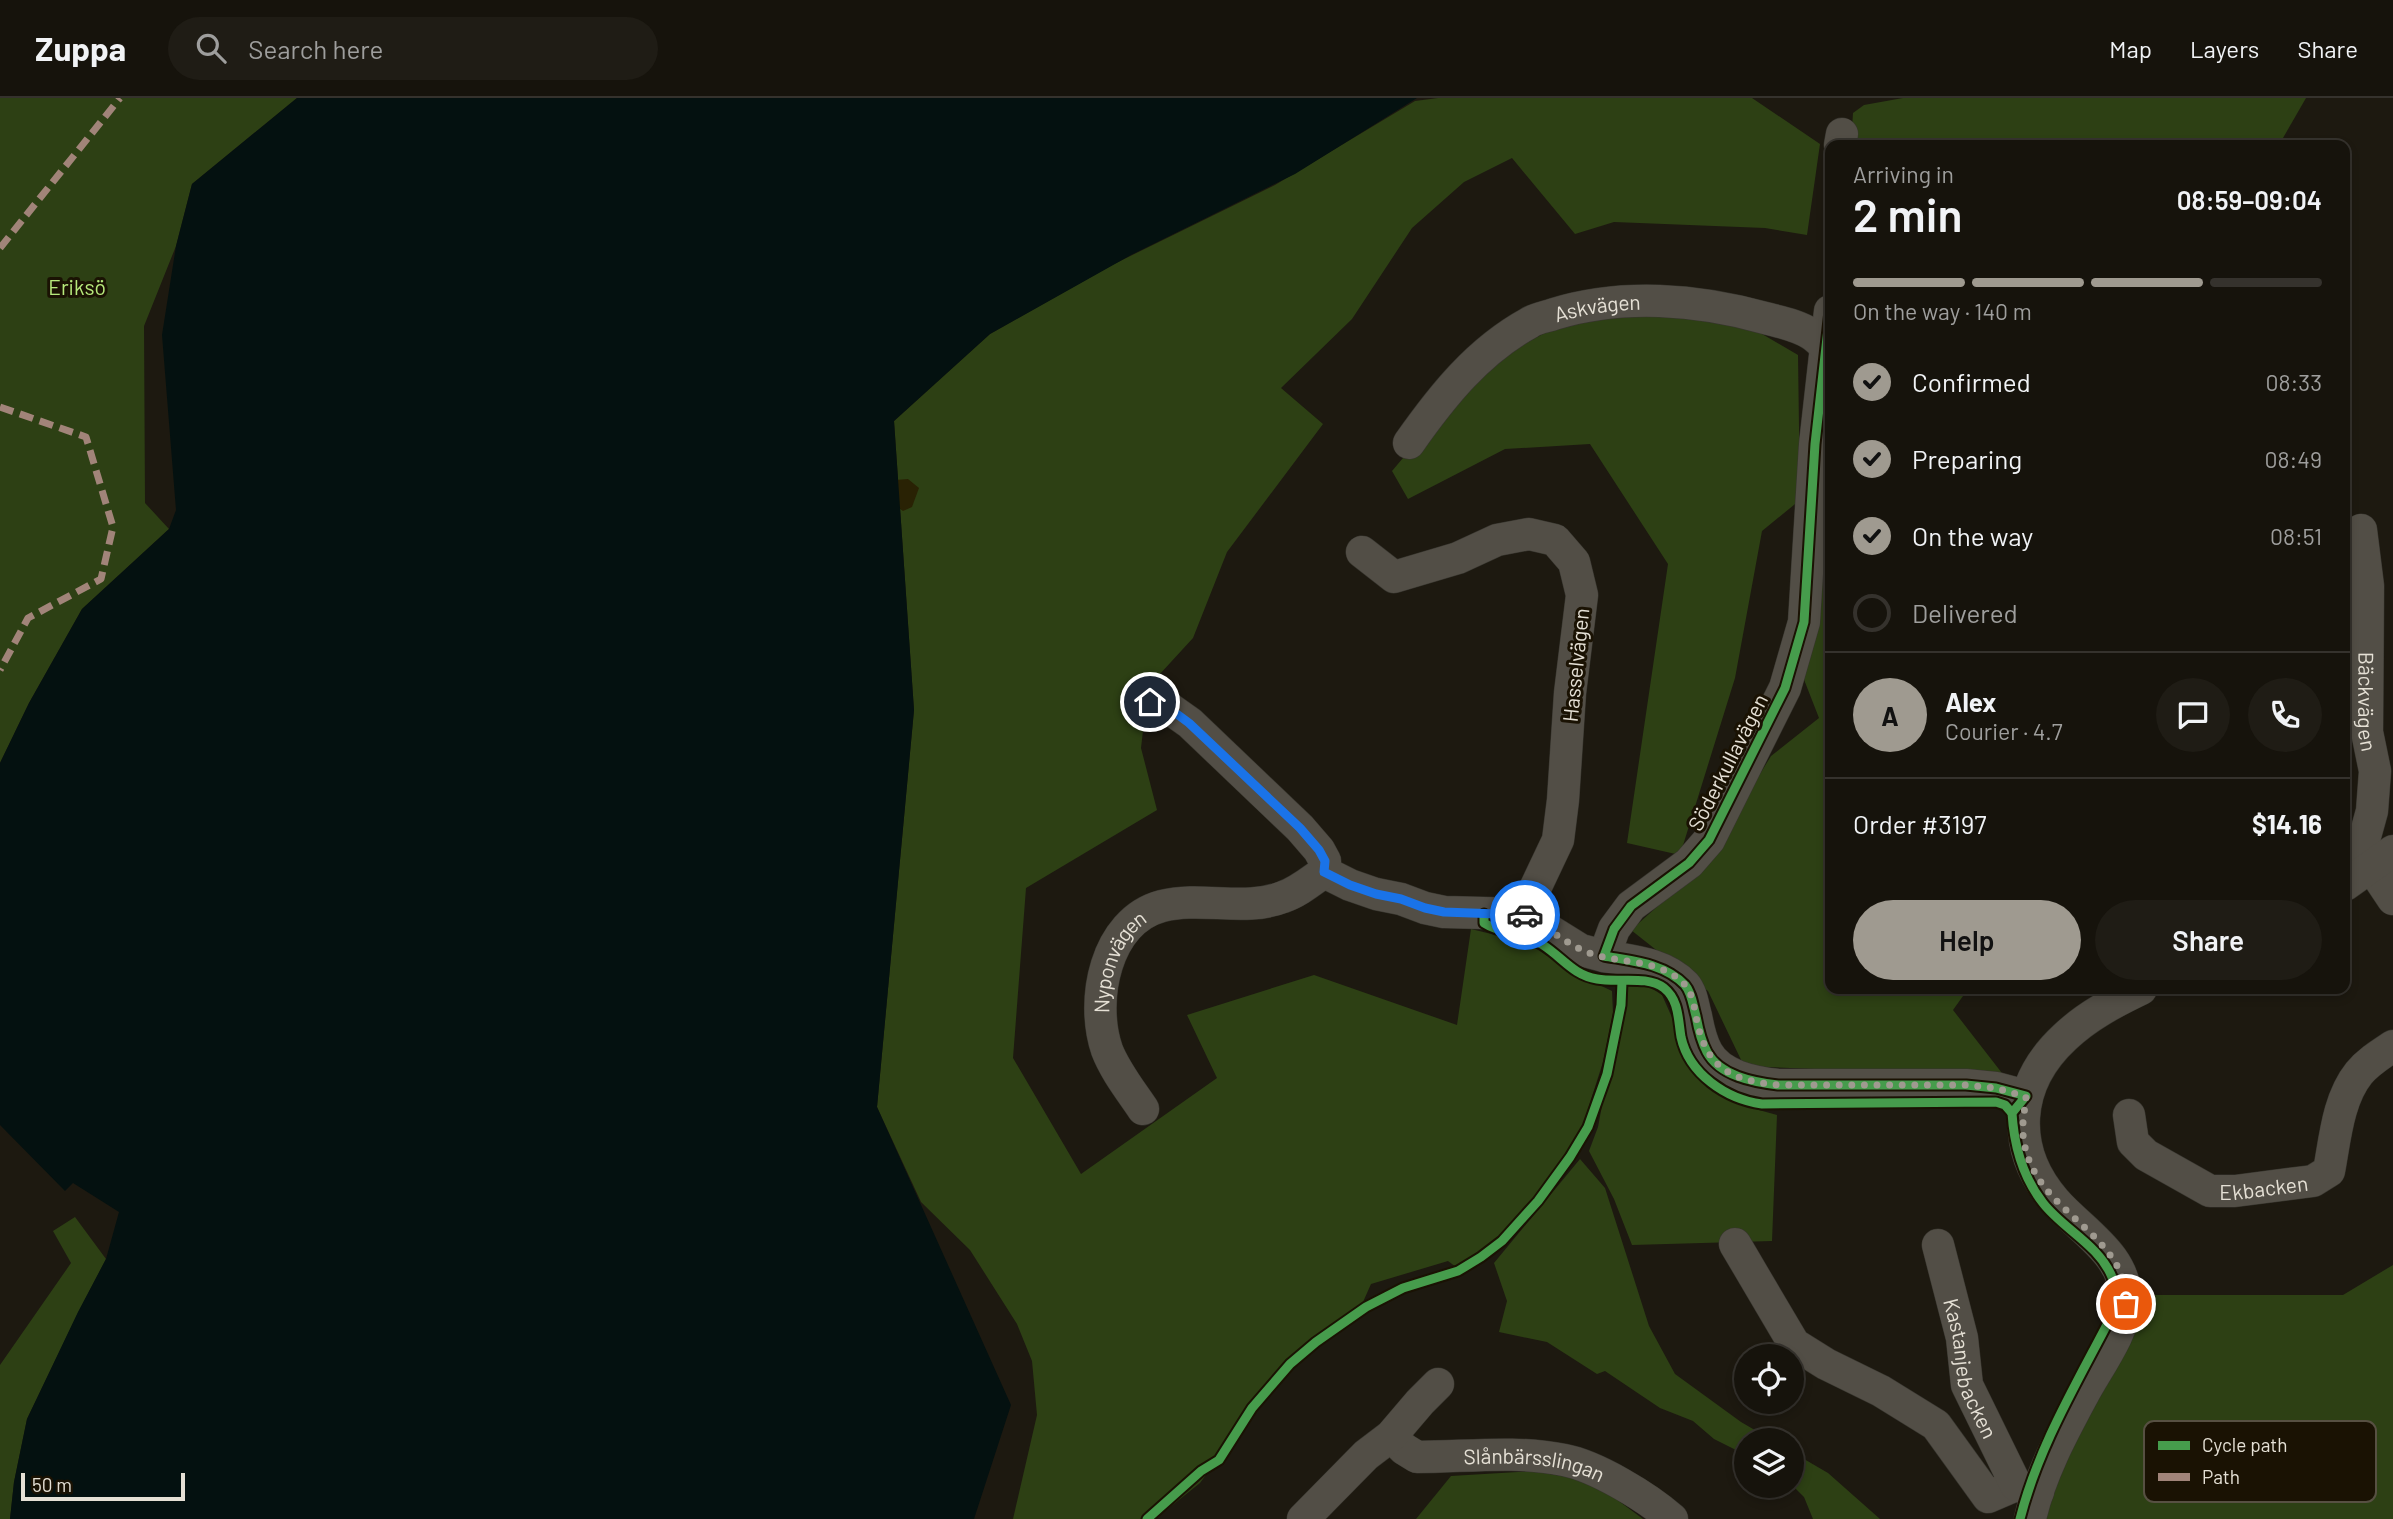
<!DOCTYPE html>
<meta charset="utf-8">
<style>
:root{--surface:#16130c;--page:#1f1c15;--text:#f1f3f6;--muted:#9e9e9d;--line:#35322d;--accent:#9f9a90}
body{margin:0;font-family:Barlow,sans-serif;background:var(--page);color:var(--text);height:100vh;display:flex;flex-direction:column;font-size:26px;white-space:nowrap}
*{box-sizing:border-box;margin:0}
p{font-size:23px;color:var(--muted)}
.icon{flex:none;width:38px;height:38px;fill:none;stroke:currentColor;stroke-width:2;stroke-linecap:round;stroke-linejoin:round}
.map{position:relative;flex:1;overflow:hidden}
.side{position:absolute;left:1825px;top:42px;width:525px;height:854px;display:flex;flex-direction:column;background:var(--surface);border-radius:14px;box-shadow:0 4px 10px #0003,0 0 0 2px var(--line)}
.side>*{flex:none}
.controls{position:absolute;left:1734px;top:1246px;display:grid;gap:14px}
.controls a{display:grid;place-items:center;width:70px;height:70px;border-radius:50%;background:var(--surface);box-shadow:0 4px 10px #0003,0 0 0 2px var(--line);font-size:35px}
.scale{position:absolute;left:21px;bottom:18px;width:164px;box-sizing:border-box;padding-left:7px;border:4px solid #e5e0d5;border-top:0;font-size:19px;line-height:24px;white-space:nowrap;color:#e5e0d5;-webkit-text-stroke:5px #1a1203;paint-order:stroke}
.pin{position:absolute;display:grid;place-items:center;width:60px;height:60px;color:#fff;margin:-30px;border:4px solid #fff;border-radius:50%;box-shadow:0 2px 7px #0007}
.courier{position:absolute;display:grid;place-items:center;width:70px;height:70px;margin:-35px;border:5px solid #1a73e8;border-radius:50%;background:#fff;color:#222;box-shadow:0 2px 9px #0007}
.headline em{font-style:normal;font-weight:600}
.headline div{display:flex;flex-direction:column-reverse}
.headline{display:flex;align-items:center;justify-content:space-between;height:119px;padding:0 28px}
h1{font-size:46px;font-weight:600;line-height:52px}
.bar{display:grid;grid-template-columns:repeat(4,1fr);gap:10px 7px;align-content:center;height:84px;padding:0 28px}
.bar i{height:9px;border-radius:5px;background:var(--line)}
.bar .active{background:var(--accent)}
.bar p{grid-column:span 4}
.line{display:flex;align-items:center;gap:18px;padding:0 28px;border-top:2px solid var(--line)}
.line div{flex:1}
.round{display:grid;place-items:center;flex:none;width:74px;height:74px;border-radius:37px;background:var(--page)}
ol{padding:0 28px;list-style:none}
li{display:flex;align-items:center;gap:21px;height:77px}
li p{margin-inline-start:auto}
li .icon{padding:7px;border-radius:50%;background:var(--accent);color:#111;stroke-width:4}
li:last-child{color:var(--muted)}
li i{width:38px;height:38px;border:4px solid var(--line);border-radius:50%}
.primary-button{display:flex;gap:14px;margin-top:auto;padding:14px 28px}
.primary-button a{flex:1;height:80px;border-radius:42px;background:var(--accent);color:#111;font-size:28px;font-weight:600;line-height:80px;text-align:center}
.primary-button a+a{background:var(--page);color:var(--text)}
header{display:flex;align-items:center;gap:42px;box-sizing:border-box;height:98px;padding:0 35px;background:var(--surface);border-bottom:2px solid var(--line)}
header strong{font-size:33px}
nav{display:flex;gap:38px;margin-inline-start:auto;font-size:24px}
.search{width:490px;height:63px;background:var(--page);display:flex;align-items:center;gap:18px;box-sizing:border-box;padding:0 24px;border-radius:38px;color:var(--muted);font-size:26px}
.map>svg:first-child{display:block}
</style>
<header>
<strong>Zuppa</strong>
<div class="search"><svg class="icon" aria-label="search" viewBox="0 0 24 24"><circle cx="10" cy="10" r="6"/><path d="M15 15l6 6"/></svg>Search here</div>
<nav><a>Map</a><a>Layers</a><a>Share</a></nav>
</header>
<div class="map">
<svg width="2393" height="1421" viewBox="0 0 2393 1421">
<rect width="100%" height="100%" fill="#1d1910"/>
<g fill="#2d4014">
<path d="M0 0H297L192 86 176 148 144 228 145 405 169 431 82 511 29 605 0 665Z"/>
<path d="M1438 0H1752L1820 46 1807 137 1765 130 1614 124 1575 136 1512 60 1464 84 1412 130 1352 221 1281 290 1323 326 1227 454 1193 540 1148 589 1141 650 1157 712 1026 790 1013 960 1081 1076 1217 980 1187 917 1314 877 1457 927 1471 831 1528 845 1568 872 1612 893 1613 915 1603 964 1580 1036 1554 1075 1515 1122 1483 1154 1456 1169 1448 1163 1371 1186 1359 1213 1278 1278 1200 1385 1155 1421H1013L1037 1317 1032 1263 1017 1226 970 1152 921 1104 877 1009 914 612 894 323 990 236 1112 167 1275 87 1415 3Z"/>
<path d="M1903 0H2306L2279 47H1851L1853 15 1864 7Z"/>
<path d="M1641 213 1733 219 1798 257 1800 402 1762 433 1735 580 1680 757 1627 745 1668 466 1590 346 1505 351 1408 401 1392 373 1480 269 1562 226Z"/>
<path d="M1830 391V891H1968L1953 912 2005 979 1744 968 1708 893 1631 832 1704 767 1771 658 1819 620 1803 579 1828 393Z"/>
<path d="M1622 884 1645 886 1662 897 1678 933 1689 965 1722 996 1748 1009 1777 1017 1772 1143 1632 1147 1614 1101 1589 1053 1598 1029 1621 907Z"/>
<path d="M1580 1061 1605 1090 1649 1228 1675 1276 1741 1324 1772 1342H1746V1357L1714 1341 1693 1323 1660 1310 1605 1273 1597 1276 1547 1244 1499 1234 1507 1203 1494 1165Z"/>
<path d="M75 1119 106 1161 78 1215 27 1321 14 1384 10 1421H0V1267L71 1165 53 1133Z"/>
<path d="M2393 1167V1421H2044L2046 1395 2145 1197H2343Z"/>
<path d="M1792 1354 1828 1375 1880 1421H1813L1804 1399 1792 1387Z"/>
<path d="M1533 1373 1578 1381 1612 1398 1643 1421H1416L1451 1378Z"/>
</g>
<path fill="#292204" d="M908 381 919 390 912 409 903 413 890 404 895 382Z"/>
<path fill="#041110" d="M297 0H1417L1295 76 1131 157 990 236 894 323 914 612 877 1009 1011 1307 974 1421H10L14 1384 27 1321 78 1214 106 1161 119 1114 73 1085 65 1093 0 1027V665L29 605 82 511 169 431 176 412 162 237 176 148 192 86Z"/>
<g fill="none" stroke-linecap="round" stroke-linejoin="round">
<g stroke="#37352e" stroke-width="33">
<g id="minor">
<path d="M1840 47 1842 36"/>
<path d="M1830 213 1815 346 1804 524 1785 590 1709 742 1689 765 1631 808 1614 831 1604 858C1632 863 1664 865 1685 887 1692 895 1693 908 1696 918 1698 929 1701 943 1707 954 1720 978 1753 984 1778 987H1966L1996 990 2026 998"/>
<path id="s1" d="M1409 345C1442 298 1478 253 1529 225 1536 220 1546 219 1554 216 1622 195 1697 201 1765 220 1780 224 1797 227 1811 236 1816 239 1822 245 1827 250H1830"/>
<path id="s2" d="M2361 432 2368 488 2367 634 2375 673 2372 713 2361 753 2393 801"/>
<path d="M1362 454 1394 479 1458 460 1497 442 1529 436 1555 442 1574 464 1582 497 1570 595 1563 702 1558 742 1523 816"/>
<path d="M1324 774 1350 787 1376 796 1401 801 1425 810 1444 814 1523 816 1581 852 1604 858"/>
<path d="M2345 787 2393 753"/>
<path id="s3" d="M1143 1011C1131 993 1115 973 1107 952 1090 903 1105 823 1162 808 1202 798 1245 814 1283 799 1298 794 1311 783 1324 774L1325 763 1319 752 1300 730 1190 625 1166 608 1150 604"/>
<path id="s4" d="M2129 1017 2133 1044 2146 1057 2210 1093H2235L2313 1083 2329 1073C2335 1041 2338 1001 2359 975 2368 964 2381 956 2393 948"/>
<path d="M1735 1146 1794 1246 1826 1266 1881 1293 1936 1327 1988 1399 2016 1387 2038 1394"/>
<path id="s5" d="M1938 1147 1962 1240 1967 1287 2016 1387"/>
<path id="s6" d="M1391 1338 1404 1351 1417 1359C1465 1359 1516 1352 1564 1362 1596 1368 1647 1399 1672 1421"/>
<path d="M1303 1421 1366 1357 1391 1338 1420 1304 1438 1286"/>
<path d="M2030 1421C2040 1376 2063 1334 2084 1295 2098 1269 2125 1233 2126 1204 2127 1157 2082 1134 2055 1103 2010 1051 2014 986 2065 939 2087 918 2114 904 2141 891"/>
</g>
</g>
<use href="#minor" stroke="#524e46" stroke-width="32"/>
<g stroke="#a18479" stroke-width="7" stroke-dasharray="14 7" stroke-linecap="butt">
<path d="M0 150 120 0"/>
<path d="M0 309 86 339 113 429 101 481 28 520 0 572"/>
</g>
<g stroke="#1a1203" stroke-width="13">
<g id="cycleway">
<path d="M1830 213 1815 346 1804 524 1785 590 1709 742 1689 765 1631 808 1614 831 1604 858C1632 863 1664 865 1685 887 1692 895 1693 908 1696 918 1698 929 1701 943 1707 954 1720 978 1753 984 1778 987H1966L1996 990 2026 998 2012 1015C2014 1047 2022 1078 2043 1105 2063 1131 2099 1147 2112 1179 2116 1189 2115 1201 2115 1211 2080 1280 2039 1346 2020 1421"/>
<path d="M1484 816V825C1501 836 1525 836 1543 847 1563 860 1573 877 1597 881 1619 885 1647 877 1664 890 1679 902 1678 921 1681 939 1689 976 1726 1001 1762 1006L1996 1004 2005 1007 2012 1015"/>
<path d="M1147 1421 1201 1373 1219 1362 1252 1310 1290 1266 1316 1244 1366 1209 1403 1190 1458 1173 1481 1159 1502 1143 1538 1103 1570 1059 1588 1029 1607 976 1621 907 1622 884"/>
</g>
</g>
<use href="#cycleway" stroke="#469c4c" stroke-width="9"/>
</g>
<g fill="none" stroke-linecap="round" stroke-linejoin="round">
<path stroke="#9f9a90" stroke-width="7" stroke-dasharray="0 12.6" d="M1525 817C1544 828 1561 841 1580 851 1613 868 1659 857 1686 888 1693 897 1695 913 1697 924 1708 972 1732 982 1778 987H1966L1996 990 2026 999C2025 1011 2022 1024 2023 1036 2029 1107 2106 1126 2124 1184 2126 1191 2125 1199 2126 1206"/>
<path stroke="#1a73e8" stroke-width="9" d="M1150 604 1166 608 1189 625 1300 730 1319 752 1325 763 1324 774 1350 787 1376 796 1401 801 1425 810 1444 814 1525 817"/>
</g>
<g text-anchor="middle" dominant-baseline="central" stroke-width="6" stroke-linejoin="round" paint-order="stroke">
<g font-size="21" fill="#b7ea7c" stroke="#1a1203">
<text x="77" y="188">Eriksö</text>
</g>
<g font-size="21" fill="#e5e0d5" stroke="#1a1203">
<text stroke="none"><textPath href="#s1" startOffset="242">Askvägen</textPath></text>
<text transform="translate(1575 567) rotate(-84)">Hasselvägen</text>
<text stroke="none"><textPath href="#s2" startOffset="172">Bäckvägen</textPath></text>
<text transform="translate(1727 664) rotate(-63)">Söderkullavägen</text>
<text stroke="none"><textPath href="#s3" startOffset="163">Nyponvägen</textPath></text>
<text stroke="none"><textPath href="#s4" startOffset="173">Ekbacken</textPath></text>
<text stroke="none"><textPath href="#s5" startOffset="128">Kastanjebacken</textPath></text>
<text stroke="none"><textPath href="#s6" startOffset="152">Slånbärsslingan</textPath></text>
</g>
</g>
<rect x="2144" y="1323" width="232" height="81" rx="10" fill="#1a1203" stroke="#575042" stroke-width="2"/>
<rect x="2158" y="1343" width="32" height="9" fill="#469c4c"/>
<rect x="2158" y="1375" width="32" height="8" fill="#a18479"/>
<g font-size="19" fill="#e5e0d5">
<text x="2202" y="1354">Cycle path</text>
<text x="2202" y="1386">Path</text>
</g>
</svg>
<div class="controls">
<a><svg class="icon" aria-label="locate" viewBox="0 0 24 24"><circle cx="12" cy="12" r="6"/><path d="M12 2v4M12 18v4M2 12h4M18 12h4"/></svg></a>
<a><svg class="icon" aria-label="layers" viewBox="0 0 24 24"><path d="M12 4l9 5-9 5-9-5zM3 14l9 5 9-5"/></svg></a>
</div>
<div class="scale">50 m</div>
<div class="pin" style="left:2126px;top:1206px;background:#ea580c"><svg class="icon" aria-label="bag" viewBox="0 0 24 24"><path d="M5 8h14l-1 12H6zM9 8a3 3 0 0 1 6 0"/></svg></div>
<div class="pin" style="left:1150px;top:604px;background:#1f2937"><svg class="icon" aria-label="home" viewBox="0 0 24 24"><path d="M3 11l9-7 9 7M6 9v11h12V9"/></svg></div>
<div class="courier" style="left:1525px;top:817px"><svg class="icon" aria-label="car" viewBox="0 0 24 24"><path d="M5 17H2v-5l4-1 3-4h7l3 4 3 1v5h-3M9 17h6M6 11h13"/><circle cx="7" cy="17" r="2"/><circle cx="17" cy="17" r="2"/></svg></div>
<section class="side">
<div class="headline"><div><h1>2 min</h1><p>Arriving in</p></div><em>08:59–09:04</em></div>
<div class="bar"><i class="active"></i><i class="active"></i><i class="active"></i><i></i><p>On the way · 140 m</p></div>
<ol>
<li><svg class="icon" aria-label="check" viewBox="0 0 24 24"><path d="M5 12l5 5 9-10"/></svg>Confirmed<p>08:33</p></li>
<li><svg class="icon" aria-label="check" viewBox="0 0 24 24"><path d="M5 12l5 5 9-10"/></svg>Preparing<p>08:49</p></li>
<li><svg class="icon" aria-label="check" viewBox="0 0 24 24"><path d="M5 12l5 5 9-10"/></svg>On the way<p>08:51</p></li>
<li><i></i>Delivered</li>
</ol>
<div class="line" style="height:126px"><b class="round" style="background:var(--accent);color:#111">A</b><div><b>Alex</b><p>Courier · 4.7</p></div><a class="round"><svg class="icon" aria-label="chat" viewBox="0 0 24 24"><path d="M4 5h16v11H9l-5 4z"/></svg></a><a class="round"><svg class="icon" aria-label="phone" viewBox="0 0 24 24"><path d="M5 4h4l2 5-3 2q2 4 5 5l2-3 5 2v4C11 20 4 13 5 4z"/></svg></a></div>
<div class="line" style="height:91px"><div>Order #3197</div><b>$14.16</b></div>
<div class="primary-button"><a>Help</a><a>Share</a></div>
</section>
</div>
